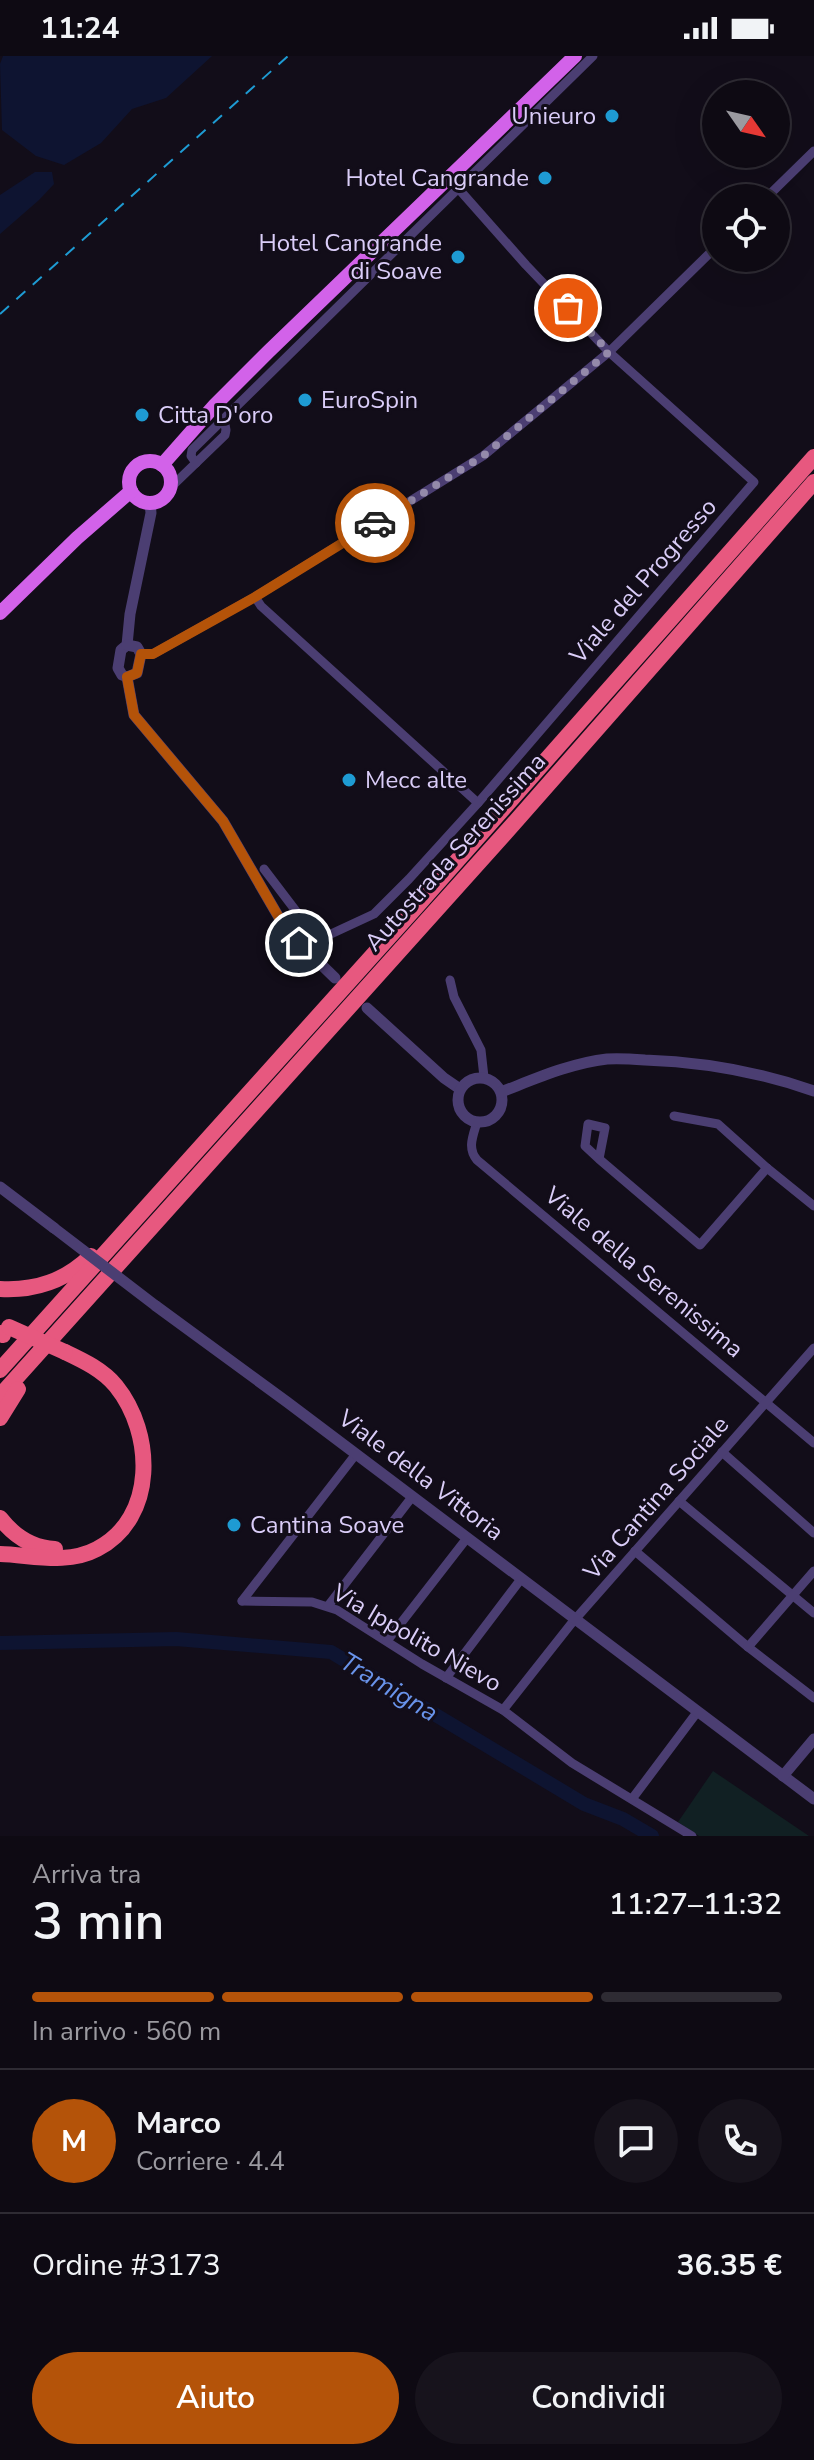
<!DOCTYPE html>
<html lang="it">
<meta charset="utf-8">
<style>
:root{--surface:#0e0a13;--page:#17131c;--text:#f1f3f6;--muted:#9b9aa0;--line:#2e2b33;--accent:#b45309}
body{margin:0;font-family:"Nunito Sans",sans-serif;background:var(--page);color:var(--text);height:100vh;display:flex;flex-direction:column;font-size:30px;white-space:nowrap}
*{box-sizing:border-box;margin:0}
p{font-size:26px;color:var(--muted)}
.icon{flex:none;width:44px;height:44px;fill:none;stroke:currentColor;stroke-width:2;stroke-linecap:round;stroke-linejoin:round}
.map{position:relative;height:1780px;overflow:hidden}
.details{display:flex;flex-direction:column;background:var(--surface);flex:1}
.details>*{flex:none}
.needle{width:52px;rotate:124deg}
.buttons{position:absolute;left:702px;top:24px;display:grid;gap:16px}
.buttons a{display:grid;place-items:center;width:88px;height:88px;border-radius:50%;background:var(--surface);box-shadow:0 8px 32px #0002,0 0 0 2px var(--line);font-size:40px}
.pin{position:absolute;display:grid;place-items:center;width:68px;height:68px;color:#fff;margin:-34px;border:4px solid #fff;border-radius:50%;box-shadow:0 2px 8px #0007}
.courier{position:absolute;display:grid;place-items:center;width:80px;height:80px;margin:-40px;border:6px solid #b45309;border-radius:50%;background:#fff;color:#222;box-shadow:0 2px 10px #0007}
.head em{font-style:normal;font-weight:600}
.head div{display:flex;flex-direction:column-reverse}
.head{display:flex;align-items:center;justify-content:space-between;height:136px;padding:0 32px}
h1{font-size:52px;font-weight:600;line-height:60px}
.bar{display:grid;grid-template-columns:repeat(4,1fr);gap:12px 8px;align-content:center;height:96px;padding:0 32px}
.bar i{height:10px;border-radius:6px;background:var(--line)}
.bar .active{background:var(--accent)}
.bar p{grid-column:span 4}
.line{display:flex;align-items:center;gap:20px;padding:0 32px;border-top:2px solid var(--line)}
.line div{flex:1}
.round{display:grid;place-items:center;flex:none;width:84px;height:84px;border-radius:42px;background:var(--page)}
.button{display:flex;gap:16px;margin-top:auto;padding:16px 32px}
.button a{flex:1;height:92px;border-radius:48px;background:var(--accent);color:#fff;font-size:32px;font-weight:600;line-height:92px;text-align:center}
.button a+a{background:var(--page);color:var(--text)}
.status{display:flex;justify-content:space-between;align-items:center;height:56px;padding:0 40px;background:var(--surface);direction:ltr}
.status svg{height:22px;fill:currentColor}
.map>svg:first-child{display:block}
</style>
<div class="status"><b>11:24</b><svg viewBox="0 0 49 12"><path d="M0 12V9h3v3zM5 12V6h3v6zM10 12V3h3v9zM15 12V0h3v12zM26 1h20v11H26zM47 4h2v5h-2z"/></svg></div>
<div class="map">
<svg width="814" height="1780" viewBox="0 0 814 1780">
<rect width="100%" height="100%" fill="#120d19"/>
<path fill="#112023" d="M713 1715 809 1780H699L678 1766Z"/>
<g fill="#0e1431">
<path d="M3 0H212L166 42 132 53 101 87 64 109 36 100 2 74 0 8Z"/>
<path d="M35 116H52L54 128 39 144 0 178V139Z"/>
</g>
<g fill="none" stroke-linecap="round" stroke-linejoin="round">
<path stroke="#0e1431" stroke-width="14" d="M0 1587 176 1583 331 1596 584 1748 623 1763 652 1780"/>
<g stroke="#4b3e72" stroke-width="9">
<path d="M766 142 814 95"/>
<path d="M196 407 191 400 192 394 593 0"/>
<path d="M170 432 225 379 226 374 224 363"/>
<path d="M255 541 261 550 478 747"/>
<path d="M141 598H153L255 541 483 400 609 296 716 191"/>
<path d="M264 813 318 884 374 858 409 823 478 747 754 426 609 296 526 209 449 122"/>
<path d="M450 924 454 941 481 994 484 1021"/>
<path d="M674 1060 718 1068 767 1112 814 1150"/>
<path d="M477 1066C473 1080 467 1092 477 1104L814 1387"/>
<path d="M599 1103 585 1090 588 1068 605 1072 599 1103 700 1189 767 1112"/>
<path d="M722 1396 814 1477"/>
<path d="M679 1445 814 1557"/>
<path d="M635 1495 748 1591 814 1642"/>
<path d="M242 1545 312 1546 337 1554 422 1608 503 1654 572 1707 692 1780"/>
<path d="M242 1545 356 1398"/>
<path d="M328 1550 412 1441"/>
<path d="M387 1585 467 1482"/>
<path d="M748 1591 814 1515"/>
<path d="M446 1622 521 1523"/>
<path d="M503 1654 571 1568 814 1292"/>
<path d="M632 1743 698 1655"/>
</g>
<g stroke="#4b3e72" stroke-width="11">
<path d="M127 621 134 659 223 765 281 865 299 887 335 922"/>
<path d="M127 621 122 619 118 612 121 594 127 589 130 558 151 457 150 447"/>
<path d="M127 621 137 617 141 598 137 591 127 589"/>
<path d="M367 952 444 1022 460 1033"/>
<circle cx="480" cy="1044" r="22"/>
<path d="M501 1036C535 1023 571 1007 607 1003 619 1002 632 1003 645 1004 702 1006 760 1016 814 1035"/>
<path d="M0 1131 54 1172"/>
<path d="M156 1250 287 1346 814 1743"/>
<path d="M783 1720 814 1683"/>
</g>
<g stroke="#d262e9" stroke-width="14">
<circle cx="150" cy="426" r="21"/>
<path d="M162 409 215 349 268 296 575 0"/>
<path d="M0 557 77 482 131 435"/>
</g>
<g stroke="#e7587f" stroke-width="16">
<path d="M0 1233C36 1235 65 1225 91 1200"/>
<path d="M0 1277 3 1279"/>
<path d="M0 1314 417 850 814 401"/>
<path d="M0 1340 516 765 814 426"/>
<path d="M0 1362 18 1333"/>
<path d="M0 1462C14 1480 33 1492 55 1493"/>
<path d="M0 1498C32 1499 67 1509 97 1493 157 1462 154 1377 116 1330 103 1314 84 1305 65 1296"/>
</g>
<path stroke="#1e9bd3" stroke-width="2" stroke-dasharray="12 10" stroke-linecap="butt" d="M0 258 288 0"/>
<path stroke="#4b3e72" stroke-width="11" d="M54 1172 156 1250"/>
<path stroke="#e7587f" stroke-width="16" d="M9 1271 65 1296"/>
</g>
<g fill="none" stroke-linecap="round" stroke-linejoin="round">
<path stroke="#948aaa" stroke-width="8" stroke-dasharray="0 14.4" d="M375 467 483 400 609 296 568 252"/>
<path stroke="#b45309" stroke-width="10" d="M299 887 281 865 223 765 134 659 127 621 137 617 141 598H153L255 541 375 467"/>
</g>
<g fill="#1e9bd3" stroke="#120d19" stroke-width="3">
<circle cx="612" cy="60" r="8"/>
<circle cx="545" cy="122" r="8"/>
<circle cx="458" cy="201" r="8"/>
<circle cx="305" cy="344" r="8"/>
<circle cx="142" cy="359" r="8"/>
<circle cx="349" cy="724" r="8"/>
<circle cx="234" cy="1469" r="8"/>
</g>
<g text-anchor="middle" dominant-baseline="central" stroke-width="6" stroke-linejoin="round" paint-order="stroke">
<g font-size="24" fill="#dacdf8" stroke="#120d19" text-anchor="start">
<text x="596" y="60" text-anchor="end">Unieuro</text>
<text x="529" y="122" text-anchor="end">Hotel Cangrande</text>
<text x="442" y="187" text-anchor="end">Hotel Cangrande<tspan x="442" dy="28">di Soave</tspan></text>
<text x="321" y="344">EuroSpin</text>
<text x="158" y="359">Citta D'oro</text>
<text x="365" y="724">Mecc alte</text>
<text x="250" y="1469">Cantina Soave</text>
</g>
<g font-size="24" fill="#dacdf8" stroke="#120d19">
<text transform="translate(643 525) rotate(-49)">Viale del Progresso</text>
<text transform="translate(455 796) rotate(-48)">Autostrada Serenissima</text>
<text transform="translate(644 1216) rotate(40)">Viale della Serenissima</text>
<text transform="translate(421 1419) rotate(37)">Viale della Vittoria</text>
<text transform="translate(656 1442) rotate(-49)">Via Cantina Sociale</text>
<text transform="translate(417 1582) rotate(30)">Via Ippolito Nievo</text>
</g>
<g font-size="26" font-style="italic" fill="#6993ea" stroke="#120d19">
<text transform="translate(389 1631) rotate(31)">Tramigna</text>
</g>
</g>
</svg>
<div class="buttons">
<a><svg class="needle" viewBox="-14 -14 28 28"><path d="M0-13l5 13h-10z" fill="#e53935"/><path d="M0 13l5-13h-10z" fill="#9b9aa0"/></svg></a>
<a><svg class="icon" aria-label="locate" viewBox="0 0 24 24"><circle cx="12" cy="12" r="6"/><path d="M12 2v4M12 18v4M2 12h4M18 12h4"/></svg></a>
</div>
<div class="pin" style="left:568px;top:252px;background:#ea580c"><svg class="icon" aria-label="bag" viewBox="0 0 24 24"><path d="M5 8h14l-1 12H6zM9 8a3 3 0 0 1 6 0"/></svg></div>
<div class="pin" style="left:299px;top:887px;background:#1f2937"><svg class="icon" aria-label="home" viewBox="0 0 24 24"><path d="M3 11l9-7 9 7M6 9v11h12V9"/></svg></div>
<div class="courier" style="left:375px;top:467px"><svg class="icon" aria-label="car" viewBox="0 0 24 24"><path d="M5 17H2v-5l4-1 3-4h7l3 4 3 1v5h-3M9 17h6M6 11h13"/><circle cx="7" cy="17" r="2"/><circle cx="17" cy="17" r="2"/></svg></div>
</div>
<section class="details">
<div class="head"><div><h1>3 min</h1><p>Arriva tra</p></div><em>11:27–11:32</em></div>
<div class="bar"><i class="active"></i><i class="active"></i><i class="active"></i><i></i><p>In arrivo · 560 m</p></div>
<div class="line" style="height:144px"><b class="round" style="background:var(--accent);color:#fff">M</b><div><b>Marco</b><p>Corriere · 4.4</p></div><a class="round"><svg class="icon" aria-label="chat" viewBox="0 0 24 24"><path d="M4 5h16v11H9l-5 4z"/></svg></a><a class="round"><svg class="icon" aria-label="phone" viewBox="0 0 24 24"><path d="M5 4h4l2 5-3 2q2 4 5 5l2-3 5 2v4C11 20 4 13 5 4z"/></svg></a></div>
<div class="line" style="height:104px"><div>Ordine #3173</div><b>36.35 €</b></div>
<div class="button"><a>Aiuto</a><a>Condividi</a></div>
</section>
